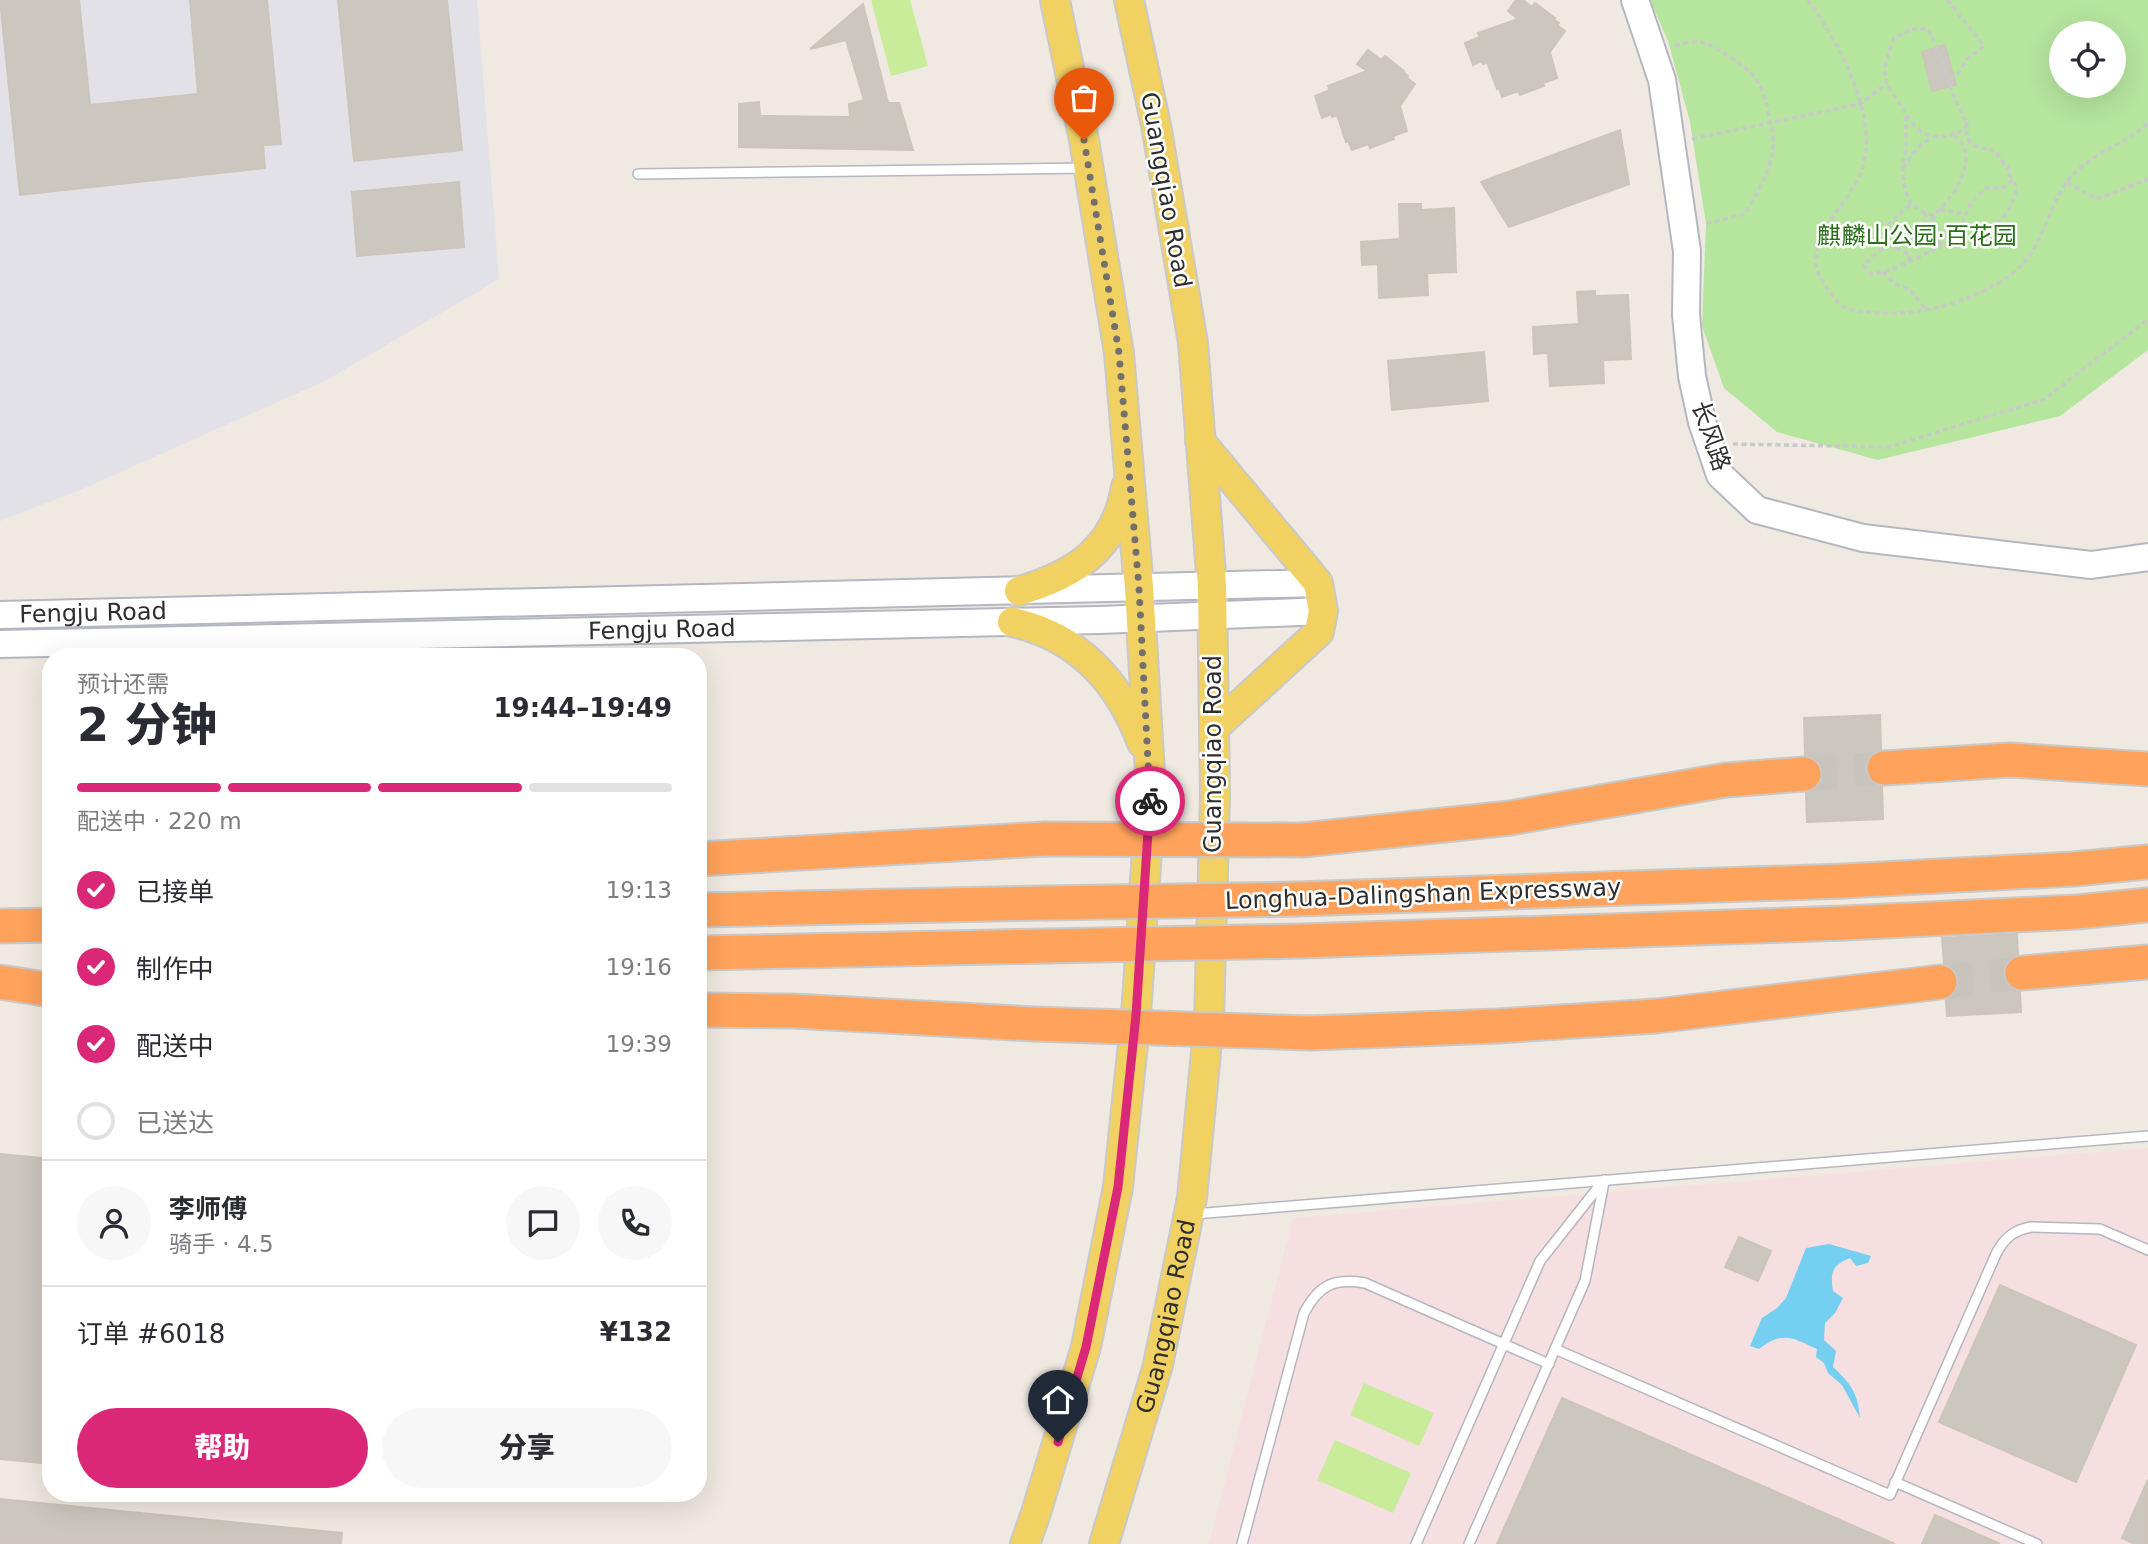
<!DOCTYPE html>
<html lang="zh">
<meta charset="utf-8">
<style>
:root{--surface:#fff;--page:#f7f7f7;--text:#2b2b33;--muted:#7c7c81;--line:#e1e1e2;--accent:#db2777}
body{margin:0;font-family:"DejaVu Sans","Noto Sans SC",sans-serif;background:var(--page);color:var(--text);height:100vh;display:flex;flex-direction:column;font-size:26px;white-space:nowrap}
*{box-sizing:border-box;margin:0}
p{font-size:23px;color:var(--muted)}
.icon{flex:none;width:38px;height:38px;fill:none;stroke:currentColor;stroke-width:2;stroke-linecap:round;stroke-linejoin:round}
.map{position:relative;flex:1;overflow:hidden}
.side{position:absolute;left:42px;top:648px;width:665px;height:854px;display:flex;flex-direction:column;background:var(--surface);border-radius:28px;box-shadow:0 7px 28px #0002}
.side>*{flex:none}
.controls{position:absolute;left:2049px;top:21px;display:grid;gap:14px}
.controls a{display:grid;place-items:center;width:77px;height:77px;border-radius:50%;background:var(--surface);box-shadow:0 7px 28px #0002;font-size:35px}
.pin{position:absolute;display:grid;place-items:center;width:60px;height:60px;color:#fff;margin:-72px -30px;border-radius:50% 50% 50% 0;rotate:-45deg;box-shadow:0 0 7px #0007}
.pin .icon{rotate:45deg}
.courier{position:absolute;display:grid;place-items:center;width:70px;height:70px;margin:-35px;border:5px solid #db2777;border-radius:50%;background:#fff;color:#222;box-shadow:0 2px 9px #0007}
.overview em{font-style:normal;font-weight:800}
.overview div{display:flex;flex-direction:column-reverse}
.overview{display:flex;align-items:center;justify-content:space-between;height:119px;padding:0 35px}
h1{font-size:46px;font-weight:800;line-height:52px}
.bar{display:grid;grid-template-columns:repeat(4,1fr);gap:10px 7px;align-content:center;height:84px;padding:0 35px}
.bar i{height:9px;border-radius:5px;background:var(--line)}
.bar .current{background:var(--accent)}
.bar p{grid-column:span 4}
.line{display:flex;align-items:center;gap:18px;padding:0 35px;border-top:2px solid var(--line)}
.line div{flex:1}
.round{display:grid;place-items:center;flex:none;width:74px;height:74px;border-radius:37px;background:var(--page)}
ol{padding:0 35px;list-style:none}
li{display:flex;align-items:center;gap:21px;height:77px}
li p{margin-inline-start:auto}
li .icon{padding:7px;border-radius:50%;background:var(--accent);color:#fff;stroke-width:4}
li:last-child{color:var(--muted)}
li i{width:38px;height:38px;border:4px solid var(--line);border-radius:50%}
.button{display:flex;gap:14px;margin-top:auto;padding:14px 35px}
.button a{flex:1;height:80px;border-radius:42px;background:var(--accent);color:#fff;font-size:28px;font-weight:800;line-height:80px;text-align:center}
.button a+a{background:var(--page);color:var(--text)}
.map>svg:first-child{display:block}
</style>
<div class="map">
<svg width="2148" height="1544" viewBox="0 0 2148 1544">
<rect width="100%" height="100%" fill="#efe9e1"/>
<path fill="#e3e1e8" d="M0 0H477L499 279 327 380 80 490 0 521Z"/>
<path fill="#f5dfe0" d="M2148 1148V1544H1209L1293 1218Z"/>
<path fill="#b6e59e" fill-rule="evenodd" d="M1650 0H2148V350L2060 416 1878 460 1777 432 1724 388 1702 326 1706 224 1690 122 1668 41ZM2062 33H2114V86H2062Z"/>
<g fill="#c9ec9a">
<path d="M871 0H910L928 66 891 76Z"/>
<path d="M1364 1383 1434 1413 1419 1446 1350 1415Z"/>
<path d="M1335 1440 1411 1473 1393 1513 1317 1480Z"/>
</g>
<path fill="#75cff0" d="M1829 1244 1871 1256 1868 1263 1856 1266 1850 1258C1832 1265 1830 1273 1833 1291L1843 1298 1835 1313 1825 1323 1824 1340 1836 1351 1833 1367C1851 1384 1858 1393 1860 1418L1842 1385 1828 1373 1824 1363 1816 1357 1817 1349C1791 1337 1783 1331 1759 1349L1750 1346 1762 1318 1777 1308 1786 1298 1806 1248Z"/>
<g fill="#cbc7bf" stroke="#cbc5ba" stroke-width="2">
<path d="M0 0H79L90 105 198 94 190 0H267L281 144 263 145 265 168 20 195Z"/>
<path d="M338 0H447L462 150 354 161Z"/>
<path d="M1516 0H1523L1532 7 1535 3 1555 18 1553 19 1559 23 1557 25 1565 31 1550 52 1557 78 1543 83 1544 86 1520 95 1518 91 1502 97 1499 88 1497 89 1487 62 1483 64 1482 61 1473 65 1465 43 1480 37 1478 33 1518 19 1508 11Z"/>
<path d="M863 4 888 103H899L913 150 739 147V104L759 102 760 116 850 117 849 104 864 100 846 40 810 49Z"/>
<path d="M1945 45 1956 85 1932 91 1922 52Z"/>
<path d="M1368 50 1381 60 1385 56 1404 71 1403 72 1408 76 1407 78 1415 84 1400 106 1407 131 1393 136 1394 139 1370 148 1368 144 1352 150 1348 141 1346 142 1337 115 1332 117 1331 114 1322 118 1315 96 1330 90 1328 86 1367 71 1357 64Z"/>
<path d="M1620 130 1629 184 1509 227 1481 182Z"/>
<path d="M459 182 464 247 357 256 352 192Z"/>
<path d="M1399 204H1421V210L1454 208 1456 272 1427 273 1428 295 1379 298 1378 264 1362 265 1361 242 1400 239Z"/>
<path d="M1595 291V296L1628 295 1631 359 1603 360 1604 383 1550 386 1548 353 1534 354 1533 327 1579 324 1577 292Z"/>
<path d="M1484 352 1488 401 1392 410 1388 361Z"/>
<path d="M1880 715 1881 749 1873 752 1867 759 1865 769 1868 779 1875 785 1882 787 1883 819 1807 822 1806 793 1815 789 1821 783 1823 773 1819 763 1813 757 1805 755 1804 718Z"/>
<path d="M2017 934 2018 955 2010 958 2005 964 2003 974 2007 985 2013 990 2020 992 2021 1012 1947 1016 1946 1000 1952 997 1957 990 1959 980 1955 970 1944 964 1942 938Z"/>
<path d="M0 1154 51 1159V1464L0 1459Z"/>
<path d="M1739 1237 1771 1251 1758 1281 1725 1267Z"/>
<path d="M2000 1285 2136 1345 2076 1482 1939 1422Z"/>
<path d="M1562 1398 1735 1474 1895 1544H1497Z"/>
<path d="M2148 1480V1544H2135L2122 1538Z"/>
<path d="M0 1499 342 1533 341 1544H0Z"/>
<path d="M1935 1515 2000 1544H1922Z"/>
</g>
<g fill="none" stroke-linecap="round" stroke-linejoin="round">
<g stroke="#c8c4bd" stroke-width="33" stroke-dasharray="33 17" stroke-linecap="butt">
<path d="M1804 774 1884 768"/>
<path d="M1940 982 2022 973"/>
</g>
<g stroke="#b4b7c1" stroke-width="12">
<g id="lane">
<path d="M638 174 1086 168"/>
<path d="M1194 1214 2148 1136"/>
<path d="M1555 1349 1890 1495 1996 1254C2004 1238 2014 1230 2031 1227L2100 1229 2148 1250"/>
<path d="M1895 1482 2037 1544"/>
<path d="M1242 1544 1304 1313C1319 1285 1333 1278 1365 1283L1549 1364"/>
<path d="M1416 1544 1540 1261 1604 1180"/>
<path d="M1469 1544 1585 1281 1604 1182"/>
</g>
</g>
<g stroke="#b4b7c1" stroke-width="30">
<g id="secondary">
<path d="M1635 0 1662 80 1687 251 1686 315 1692 376 1702 422 1720 475 1757 510 1863 538 2091 565 2148 557"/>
<path id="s1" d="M0 615 1318 583"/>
<path id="s2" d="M0 644 1100 620 1323 611"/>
</g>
</g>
<g stroke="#c9c9c9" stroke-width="32">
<g id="primary">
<path d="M1200 441 1318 583 1323 611 1319 632 1214 728"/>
<path d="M1019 591C1075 575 1116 548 1126 487"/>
<path d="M1012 622C1077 636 1119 681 1142 743"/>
<path d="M1025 1544 1036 1513 1086 1347 1118 1187 1136 1015 1151 790 1139 588 1119 353 1084 140 1055 0"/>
<path id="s3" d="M1104 1544 1158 1365 1192 1198 1209 1021 1215 796 1212 586 1193 343 1156 125 1129 0"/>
</g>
</g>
<g stroke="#c9c9c9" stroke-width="37">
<g id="highway">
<path d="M1884 768 2010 760 2148 769"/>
<path d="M1303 840 1510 818 1726 780 1804 774"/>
<path d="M698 859 1044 839"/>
<path d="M1297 899 1844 881 2074 869 2148 862"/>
<path d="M698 910 1044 903"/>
<path d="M0 926 51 925"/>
<path d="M1302 941 1845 923 2077 912 2148 905"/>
<path d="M698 953 1047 946"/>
<path d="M2022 973 2148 962"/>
<path d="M0 982 51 990"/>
<path d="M698 1010 793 1011 1034 1024"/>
<path d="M1311 1033 1497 1026 1656 1016 1940 982"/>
</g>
</g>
<g stroke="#c9c9c9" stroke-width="3.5" stroke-dasharray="5 3.5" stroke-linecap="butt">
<path d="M1808 0C1841 46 1889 131 1854 186 1840 209 1814 236 1816 266 1816 272 1822 279 1825 285 1830 293 1838 304 1846 308 1850 310 1857 311 1862 311 1911 320 1973 303 2013 273 2041 253 2047 209 2067 182 2086 155 2124 145 2148 123"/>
<path d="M1947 0 1984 46 1967 59 1959 72 1947 82"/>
<path d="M1912 29H1928C1945 59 1947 90 1967 122L1965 129C1930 148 1913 130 1897 99 1893 93 1887 87 1886 80 1883 65 1889 52 1894 38Z"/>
<path d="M1675 45C1683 44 1694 40 1701 42 1713 45 1748 67 1755 77 1765 92 1773 127 1773 145 1773 167 1756 195 1745 214L1704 224"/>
<path d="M1906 116V151L1902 166 1905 190 1911 204 1925 213 1933 215C1954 200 1984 151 1952 135"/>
<path d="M1967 122V138L1974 146 1996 151 2004 164 2008 166V173L2013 179 2003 188H1986L1971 202 1962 224 1939 242 1943 246C1951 246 1963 248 1971 244 1990 234 2025 202 2013 179"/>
<path d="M1692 139 1860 104 1886 84"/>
<path d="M1903 168 1918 147 1932 137"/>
<path d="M2067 183 2097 199 2148 179"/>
<path d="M1940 210 1960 213 1963 218"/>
<path d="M1925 213 1926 221 1923 226C1902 238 1878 247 1864 266L1871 274C1898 271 1918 256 1942 246"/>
<path d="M1925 225 1933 220V215"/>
<path d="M1888 245 1902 250 1910 256 1909 262"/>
<path d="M1884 247 1879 236 1888 224 1911 204"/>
<path d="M1883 272 1894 283 1910 290 1926 309"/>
<path d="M1733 444 1889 447 2045 399 2148 319"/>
</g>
<use href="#lane" stroke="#fff" stroke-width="9"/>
<use href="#secondary" stroke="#fff" stroke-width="26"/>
<use href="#primary" stroke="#f2d163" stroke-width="28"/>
<use href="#highway" stroke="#ffa35c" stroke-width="33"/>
<g stroke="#c9c9c9" stroke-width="37" stroke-linecap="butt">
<g id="highway-bridge">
<path d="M1044 839 1303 840"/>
<path d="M1044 903 1297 899"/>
<path d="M1047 946 1302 941"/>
<path d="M1034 1024 1311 1033"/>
</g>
</g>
<use href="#highway-bridge" stroke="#ffa35c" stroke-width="33"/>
</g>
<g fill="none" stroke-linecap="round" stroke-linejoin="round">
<path stroke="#726f6d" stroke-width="7" stroke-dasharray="0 12.6" d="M1084 140 1119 353 1139 588 1150 801"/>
<path stroke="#db2777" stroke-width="9" d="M1058 1442 1086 1347 1118 1187 1136 1015 1150 801"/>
</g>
<g text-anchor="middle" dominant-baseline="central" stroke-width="5" stroke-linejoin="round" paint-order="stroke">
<g font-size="24" fill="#2e2e2e" stroke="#fff">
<text transform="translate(1166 190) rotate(80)">Guangqiao Road</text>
<text transform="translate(1711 436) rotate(71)">长风路</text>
<text stroke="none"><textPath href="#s1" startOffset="93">Fengju Road</textPath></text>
<text stroke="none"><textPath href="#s2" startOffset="662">Fengju Road</textPath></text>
<text transform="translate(1213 754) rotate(-90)">Guangqiao Road</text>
<text transform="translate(1423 894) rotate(-2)">Longhua-Dalingshan Expressway</text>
<text stroke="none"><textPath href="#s3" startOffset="236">Guangqiao Road</textPath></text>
</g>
<g font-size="24" fill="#2c6e1b" stroke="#fff">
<text x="1917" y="236">麒麟山公园·百花园</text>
</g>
</g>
</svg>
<div class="controls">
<a><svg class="icon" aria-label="locate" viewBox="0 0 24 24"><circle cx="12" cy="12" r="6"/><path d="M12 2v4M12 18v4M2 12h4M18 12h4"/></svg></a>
</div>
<div class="pin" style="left:1084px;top:140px;background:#ea580c"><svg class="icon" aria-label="bag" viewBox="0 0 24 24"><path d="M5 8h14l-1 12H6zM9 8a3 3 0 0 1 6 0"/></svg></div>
<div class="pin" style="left:1058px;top:1442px;background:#1f2937"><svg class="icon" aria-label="home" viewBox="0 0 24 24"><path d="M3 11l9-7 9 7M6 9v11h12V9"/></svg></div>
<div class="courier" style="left:1150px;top:801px"><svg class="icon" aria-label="bike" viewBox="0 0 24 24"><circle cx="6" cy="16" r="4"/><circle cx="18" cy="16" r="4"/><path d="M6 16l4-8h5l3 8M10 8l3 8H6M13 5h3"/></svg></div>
<section class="side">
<div class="overview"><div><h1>2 分钟</h1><p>预计还需</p></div><em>19:44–19:49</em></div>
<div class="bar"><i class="current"></i><i class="current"></i><i class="current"></i><i></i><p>配送中 · 220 m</p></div>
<ol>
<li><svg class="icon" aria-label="check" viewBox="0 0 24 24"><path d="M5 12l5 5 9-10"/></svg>已接单<p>19:13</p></li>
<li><svg class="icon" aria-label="check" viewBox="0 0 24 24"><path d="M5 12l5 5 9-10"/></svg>制作中<p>19:16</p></li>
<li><svg class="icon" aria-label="check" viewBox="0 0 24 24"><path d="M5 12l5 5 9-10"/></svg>配送中<p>19:39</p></li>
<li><i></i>已送达</li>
</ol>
<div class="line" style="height:126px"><a class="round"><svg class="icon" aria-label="person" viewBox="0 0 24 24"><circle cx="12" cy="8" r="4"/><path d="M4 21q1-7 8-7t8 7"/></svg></a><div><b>李师傅</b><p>骑手 · 4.5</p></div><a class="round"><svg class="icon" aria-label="chat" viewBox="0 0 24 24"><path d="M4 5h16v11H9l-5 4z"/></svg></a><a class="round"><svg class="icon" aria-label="phone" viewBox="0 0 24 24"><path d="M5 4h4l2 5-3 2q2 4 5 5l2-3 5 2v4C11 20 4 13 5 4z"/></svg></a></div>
<div class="line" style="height:91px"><div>订单 #6018</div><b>¥132</b></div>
<div class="button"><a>帮助</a><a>分享</a></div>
</section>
</div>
